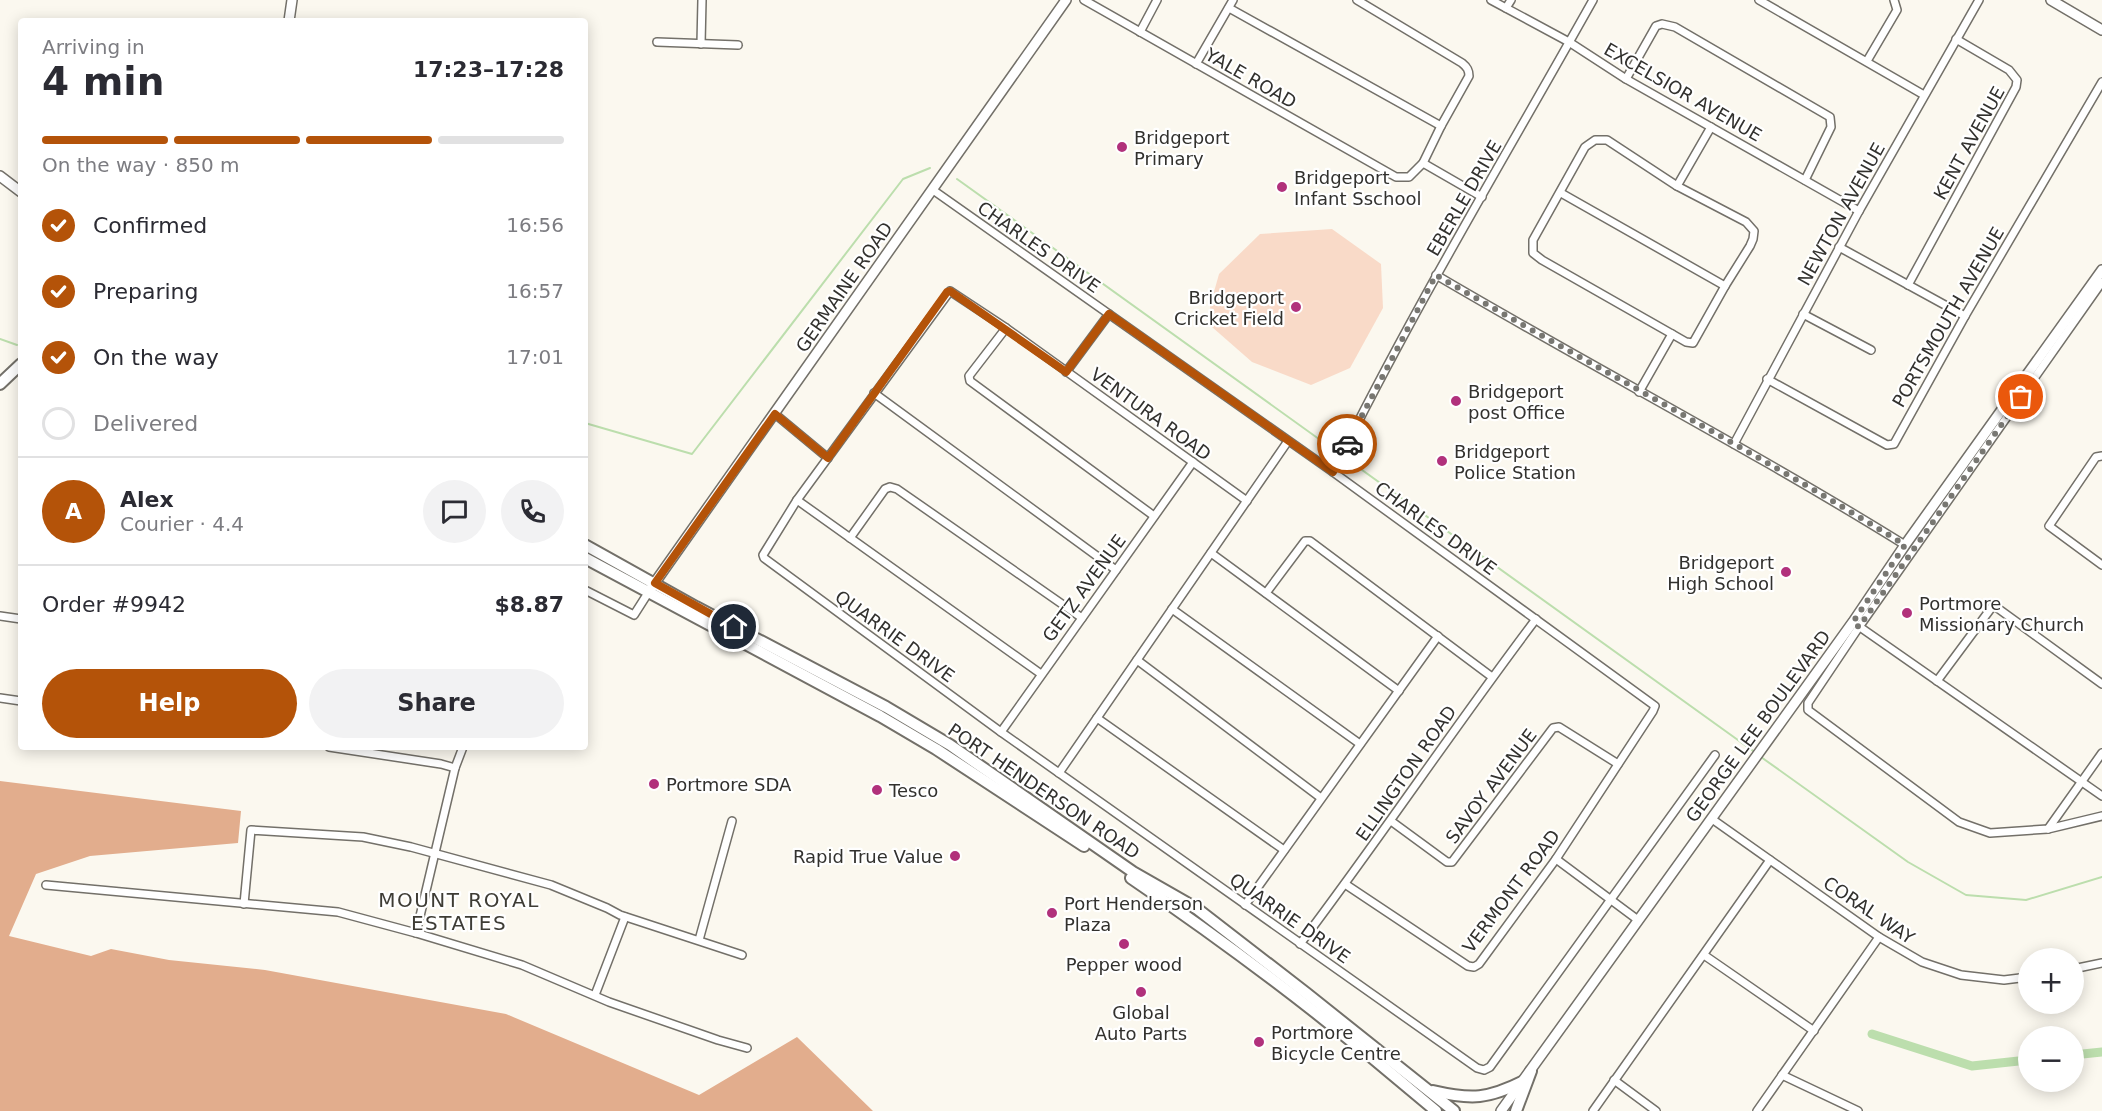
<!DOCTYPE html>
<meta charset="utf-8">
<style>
:root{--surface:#fff;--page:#f2f2f3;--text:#2b2b33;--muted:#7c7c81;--line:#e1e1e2;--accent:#b45309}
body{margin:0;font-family:"DejaVu Sans",sans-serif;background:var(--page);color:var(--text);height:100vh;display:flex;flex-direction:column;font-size:22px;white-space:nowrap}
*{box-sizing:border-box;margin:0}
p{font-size:20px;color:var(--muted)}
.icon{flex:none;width:33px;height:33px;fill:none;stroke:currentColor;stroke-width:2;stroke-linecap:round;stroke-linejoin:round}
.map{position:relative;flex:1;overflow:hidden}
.side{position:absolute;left:18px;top:18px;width:570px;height:732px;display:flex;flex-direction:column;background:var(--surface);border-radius:6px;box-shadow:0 3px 15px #0003}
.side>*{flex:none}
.fabs{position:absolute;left:2018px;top:948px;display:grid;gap:12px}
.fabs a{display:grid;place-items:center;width:66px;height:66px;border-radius:50%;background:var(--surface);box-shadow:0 3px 15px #0003;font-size:30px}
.pin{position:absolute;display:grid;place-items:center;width:51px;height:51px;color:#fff;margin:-26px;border:3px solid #fff;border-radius:50%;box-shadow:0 2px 6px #0007}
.courier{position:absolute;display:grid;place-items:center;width:60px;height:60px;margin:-30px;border:4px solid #b45309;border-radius:50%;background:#fff;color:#222;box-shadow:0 2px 8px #0007}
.summary em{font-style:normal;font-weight:800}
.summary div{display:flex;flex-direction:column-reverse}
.summary{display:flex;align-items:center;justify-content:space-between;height:102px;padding:0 24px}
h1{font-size:39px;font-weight:800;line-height:45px}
.bar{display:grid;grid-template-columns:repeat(4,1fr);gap:9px 6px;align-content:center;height:72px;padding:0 24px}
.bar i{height:8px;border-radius:4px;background:var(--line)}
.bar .selected{background:var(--accent)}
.bar p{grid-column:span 4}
.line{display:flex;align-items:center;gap:15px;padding:0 24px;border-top:2px solid var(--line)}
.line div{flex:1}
.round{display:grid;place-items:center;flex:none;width:63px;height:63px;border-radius:32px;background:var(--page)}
ol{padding:0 24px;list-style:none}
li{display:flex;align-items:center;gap:18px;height:66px}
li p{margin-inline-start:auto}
li .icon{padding:6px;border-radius:50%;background:var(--accent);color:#fff;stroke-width:4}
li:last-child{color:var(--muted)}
li i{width:33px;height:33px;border:3px solid var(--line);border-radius:50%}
.cta{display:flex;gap:12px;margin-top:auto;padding:12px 24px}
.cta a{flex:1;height:69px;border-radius:36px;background:var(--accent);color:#fff;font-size:24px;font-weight:800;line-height:69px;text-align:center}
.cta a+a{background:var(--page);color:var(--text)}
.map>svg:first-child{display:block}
</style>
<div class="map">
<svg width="2102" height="1111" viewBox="0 0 2102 1111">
<rect width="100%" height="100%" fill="#fbf8ef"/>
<path fill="#f9dac8" d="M1332 229 1381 264 1383 308 1350 368 1311 385 1252 362 1212 327 1210 306 1219 274 1260 234Z"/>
<path fill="#e2ad8d" d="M0 781 241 811 238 843 90 856 36 874 9 936 91 956 111 949 169 960 265 970 506 1014 699 1095 797 1037 873 1111H0Z"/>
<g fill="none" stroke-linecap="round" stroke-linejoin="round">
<g stroke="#bcdead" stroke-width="2">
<path d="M957 179 1756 753"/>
<path d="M0 339 17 345"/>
<path d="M585 423 692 454 903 179 930 168"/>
<path d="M1761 757 1908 862 1966 895 2026 900 2102 877"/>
</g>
<g stroke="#bcdead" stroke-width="9">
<path d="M1872 1034 1972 1066 2028 1060"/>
<path d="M2073 1055 2102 1052"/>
</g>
<g stroke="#737069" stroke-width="10">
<g id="street">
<path d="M1084 0 1396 177H1409L1423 163 1441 126 1469 76C1469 70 1467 67 1462 63L1357 0"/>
<path d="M1491 0 1569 42 1626 79 1859 211"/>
<path d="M1759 0 1924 95"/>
<path d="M1229 8 1441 126"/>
<path d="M1506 8 1511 0"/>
<path d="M1140 32 1157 0"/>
<path d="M657 42 738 45"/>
<path d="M701 44 702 0"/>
<path d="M1867 61 1897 10 1894 0"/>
<path d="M1196 64 1233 0"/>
<path d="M1626 79 1656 26 1662 24 1675 27 1830 117 1831 127 1805 180"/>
<path d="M1595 140H1607L1677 186 1746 222 1754 231 1753 239 1750 246 1725 286 1693 343 1686 342 1672 334 1542 260 1533 253V240L1585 147Z"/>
<path d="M1423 163 1482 197"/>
<path d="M1677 186 1711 127"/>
<path d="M933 190 1333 472 1655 706 1653 711 1556 859 1479 964 1474 967 1468 966 1345 884"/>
<path d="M1561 193 1725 286"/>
<path d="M1839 247 1965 316"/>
<path d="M1436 275C1592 367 1752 450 1905 545"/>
<path d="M2102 282 1859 627 1808 703V710L1959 822 1990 833 2048 829 2102 816"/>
<path d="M1908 285 2016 87 2017 80 2009 70 1956 39"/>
<path d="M1803 314 1871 350"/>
<path d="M1006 328 969 376 970 381 1154 516"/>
<path d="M1066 372 1109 314"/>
<path d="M1767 379 1887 445 1894 444 1965 316 2102 82"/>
<path d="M1639 392 1672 334"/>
<path d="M874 393 1116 570"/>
<path d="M775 414 828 458"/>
<path d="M1734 444 1859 211 1979 0"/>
<path d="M2102 456 2096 457 2049 526 2102 565"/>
<path d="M1333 472C1412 311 1505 157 1593 0"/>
<path d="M797 500 1041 674"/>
<path d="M1247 501 1006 328 950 291 797 500 763 555 764 558 1001 732 1477 1068 1484 1070 1490 1067 1715 755"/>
<path d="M850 538 885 489 890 487 897 489 1082 618"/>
<path d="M1211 553 1399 691"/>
<path d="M585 590 634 615 648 593"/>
<path d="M1266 593 1305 541H1310L1492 677"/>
<path d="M1172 609 1360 744"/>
<path d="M0 616 21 619"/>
<path d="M1857 625 2102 796"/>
<path d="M1137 660 1321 798"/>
<path d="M1937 681 1992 607H1996L2102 684"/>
<path d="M0 698 21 701"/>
<path d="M1097 718 1284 850"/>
<path d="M1001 732 1193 462"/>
<path d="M329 747 441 764 455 768"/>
<path d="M1059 773 1288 441"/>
<path d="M1712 819 1879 937 1922 962 1961 975 2004 980 2028 977"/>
<path d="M1391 821 1447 862H1452L1553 728 1559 727 1618 764"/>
<path d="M2048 829 2102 753"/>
<path d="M1556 859 1638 920"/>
<path d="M46 885 338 912 416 933 522 965 609 1002 718 1040 747 1048"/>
<path d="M244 904 251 830 363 837 411 847 551 885 607 908 620 915 742 955"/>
<path d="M1245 905 1438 636"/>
<path d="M416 933 455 768 463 747"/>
<path d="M699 940 732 821"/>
<path d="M1300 944C1381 837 1455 726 1536 619"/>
<path d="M1704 955 1814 1031"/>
<path d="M2073 969 2102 963"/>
<path d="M595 995 625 917"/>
<path d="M1782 1075 1858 1111"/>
<path d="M1614 1080 1656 1111"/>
<path d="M1593 1111 1770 860"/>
<path d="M1757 1111 1879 937"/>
</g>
</g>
<g stroke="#737069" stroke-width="12">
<g id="secondary">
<path d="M2051 0 2102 30"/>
<path d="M289 21 292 0"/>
<path d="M0 176 21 192"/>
<path d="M651 588 1066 0"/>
<path d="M1501 1111 1853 622 1905 545 2102 270"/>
</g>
</g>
<g stroke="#737069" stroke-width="14">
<g id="primary">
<path d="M0 384 21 364"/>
<path d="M585 545 696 607 886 707 950 745 1133 872 1196 908 1306 993 1454 1111"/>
<path d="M585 558 880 716 936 749 1084 846"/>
<path d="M1131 878C1237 950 1339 1028 1436 1111"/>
<path d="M1433 1091C1472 1100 1488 1099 1524 1081"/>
<path d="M1516 1111 1531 1071"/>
</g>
</g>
<use href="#street" stroke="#fff" stroke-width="7"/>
<use href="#secondary" stroke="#fff" stroke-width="9"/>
<use href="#primary" stroke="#fff" stroke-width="10"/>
</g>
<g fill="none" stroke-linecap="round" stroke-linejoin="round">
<path stroke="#787772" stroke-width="6" stroke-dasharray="0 10.8" d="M1347 444 1436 275C1592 366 1752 450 1905 545L1853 622 1859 627 2021 397"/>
<path stroke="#b45309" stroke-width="8" d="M734 627 655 583 775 414 828 458 947 292 950 291 1066 372 1109 314 1333 472 1347 444"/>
</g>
<g fill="#b1317c" stroke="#fff" stroke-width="2">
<circle cx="1122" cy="147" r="6"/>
<circle cx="1282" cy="187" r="6"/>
<circle cx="1296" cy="307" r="6"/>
<circle cx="1456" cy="401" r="6"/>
<circle cx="1442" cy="461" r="6"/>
<circle cx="1786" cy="572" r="6"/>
<circle cx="1907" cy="613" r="6"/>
<circle cx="654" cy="784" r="6"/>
<circle cx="877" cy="790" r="6"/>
<circle cx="955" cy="856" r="6"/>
<circle cx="1052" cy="913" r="6"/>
<circle cx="1124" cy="944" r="6"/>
<circle cx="1141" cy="992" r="6"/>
<circle cx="1259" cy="1042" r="6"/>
</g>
<g text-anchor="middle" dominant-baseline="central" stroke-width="4.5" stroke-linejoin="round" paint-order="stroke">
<g font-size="18" fill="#32312e" stroke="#fff">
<text transform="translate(1251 78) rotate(30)">YALE ROAD</text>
<text transform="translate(1683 92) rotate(30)">EXCELSIOR AVENUE</text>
<text transform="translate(1969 143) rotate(-61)">KENT AVENUE</text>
<text transform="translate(1464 198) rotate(-60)">EBERLE DRIVE</text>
<text transform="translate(1841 214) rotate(-61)">NEWTON AVENUE</text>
<text transform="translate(1039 247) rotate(35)">CHARLES DRIVE</text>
<text transform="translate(844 287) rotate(-55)">GERMAINE ROAD</text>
<text transform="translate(1948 317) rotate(-60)">PORTSMOUTH AVENUE</text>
<text transform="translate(1151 414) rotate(36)">VENTURA ROAD</text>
<text transform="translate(1436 528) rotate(36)">CHARLES DRIVE</text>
<text transform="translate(1084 588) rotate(-54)">GETZ AVENUE</text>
<text transform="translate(895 636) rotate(36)">QUARRIE DRIVE</text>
<text transform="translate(1758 726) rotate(-54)">GEORGE LEE BOULEVARD</text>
<text transform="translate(1406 773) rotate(-55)">ELLINGTON ROAD</text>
<text transform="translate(1491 786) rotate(-53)">SAVOY AVENUE</text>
<text transform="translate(1044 791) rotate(34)">PORT HENDERSON ROAD</text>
<text transform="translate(1511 891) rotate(-53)">VERMONT ROAD</text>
<text transform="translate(1869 910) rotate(34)">CORAL WAY</text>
<text transform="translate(1290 918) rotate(35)">QUARRIE DRIVE</text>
</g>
<g font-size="18" fill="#32312e" stroke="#fff" text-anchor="start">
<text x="1134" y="137">Bridgeport<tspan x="1134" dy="21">Primary</tspan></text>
<text x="1294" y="177">Bridgeport<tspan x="1294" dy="21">Infant Sschool</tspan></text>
<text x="1284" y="297" text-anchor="end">Bridgeport<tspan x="1284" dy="21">Cricket Field</tspan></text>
<text x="1468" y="391">Bridgeport<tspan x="1468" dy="21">post Office</tspan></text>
<text x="1454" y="451">Bridgeport<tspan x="1454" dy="21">Police Station</tspan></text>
<text x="1774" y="562" text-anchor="end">Bridgeport<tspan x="1774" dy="21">High School</tspan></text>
<text x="1919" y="603">Portmore<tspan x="1919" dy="21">Missionary Church</tspan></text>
<text x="666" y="784">Portmore SDA</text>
<text x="889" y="790">Tesco</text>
<text x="943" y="856" text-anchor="end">Rapid True Value</text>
<text x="1064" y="903">Port Henderson<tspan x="1064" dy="21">Plaza</tspan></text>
<text x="1124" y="964" text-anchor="middle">Pepper wood</text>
<text x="1141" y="1012" text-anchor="middle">Global<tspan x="1141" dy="21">Auto Parts</tspan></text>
<text x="1271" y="1032">Portmore<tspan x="1271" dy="21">Bicycle Centre</tspan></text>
</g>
<g font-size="20" letter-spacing="1.5" fill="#3e3c35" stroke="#fff">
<text x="459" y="900">MOUNT ROYAL<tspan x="459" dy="23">ESTATES</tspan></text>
</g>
</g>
</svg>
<div class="fabs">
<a>+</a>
<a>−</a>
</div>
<div class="pin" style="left:2021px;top:397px;background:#ea580c"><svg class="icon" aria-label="bag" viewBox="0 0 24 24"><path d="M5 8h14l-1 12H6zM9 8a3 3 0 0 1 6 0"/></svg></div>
<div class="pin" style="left:734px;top:627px;background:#1f2937"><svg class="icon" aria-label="home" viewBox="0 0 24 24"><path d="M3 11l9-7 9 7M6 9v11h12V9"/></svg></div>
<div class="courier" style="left:1347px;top:444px"><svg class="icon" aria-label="car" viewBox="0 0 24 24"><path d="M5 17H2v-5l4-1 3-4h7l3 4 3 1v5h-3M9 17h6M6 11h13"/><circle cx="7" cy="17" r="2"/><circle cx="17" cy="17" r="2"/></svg></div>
<section class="side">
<div class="summary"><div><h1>4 min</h1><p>Arriving in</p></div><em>17:23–17:28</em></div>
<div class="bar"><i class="selected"></i><i class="selected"></i><i class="selected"></i><i></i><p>On the way · 850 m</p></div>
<ol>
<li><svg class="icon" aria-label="check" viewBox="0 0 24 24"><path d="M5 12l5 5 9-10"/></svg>Confirmed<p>16:56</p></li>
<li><svg class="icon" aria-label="check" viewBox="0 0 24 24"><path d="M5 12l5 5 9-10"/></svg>Preparing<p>16:57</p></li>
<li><svg class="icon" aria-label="check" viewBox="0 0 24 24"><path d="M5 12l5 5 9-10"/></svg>On the way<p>17:01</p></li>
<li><i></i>Delivered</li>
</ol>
<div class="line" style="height:108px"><b class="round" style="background:var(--accent);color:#fff">A</b><div><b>Alex</b><p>Courier · 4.4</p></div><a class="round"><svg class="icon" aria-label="chat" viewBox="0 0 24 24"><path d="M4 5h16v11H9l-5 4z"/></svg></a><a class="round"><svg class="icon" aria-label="phone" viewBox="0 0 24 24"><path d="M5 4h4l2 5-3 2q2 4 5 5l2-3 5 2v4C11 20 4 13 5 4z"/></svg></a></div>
<div class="line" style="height:78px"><div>Order #9942</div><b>$8.87</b></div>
<div class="cta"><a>Help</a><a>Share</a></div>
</section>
</div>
